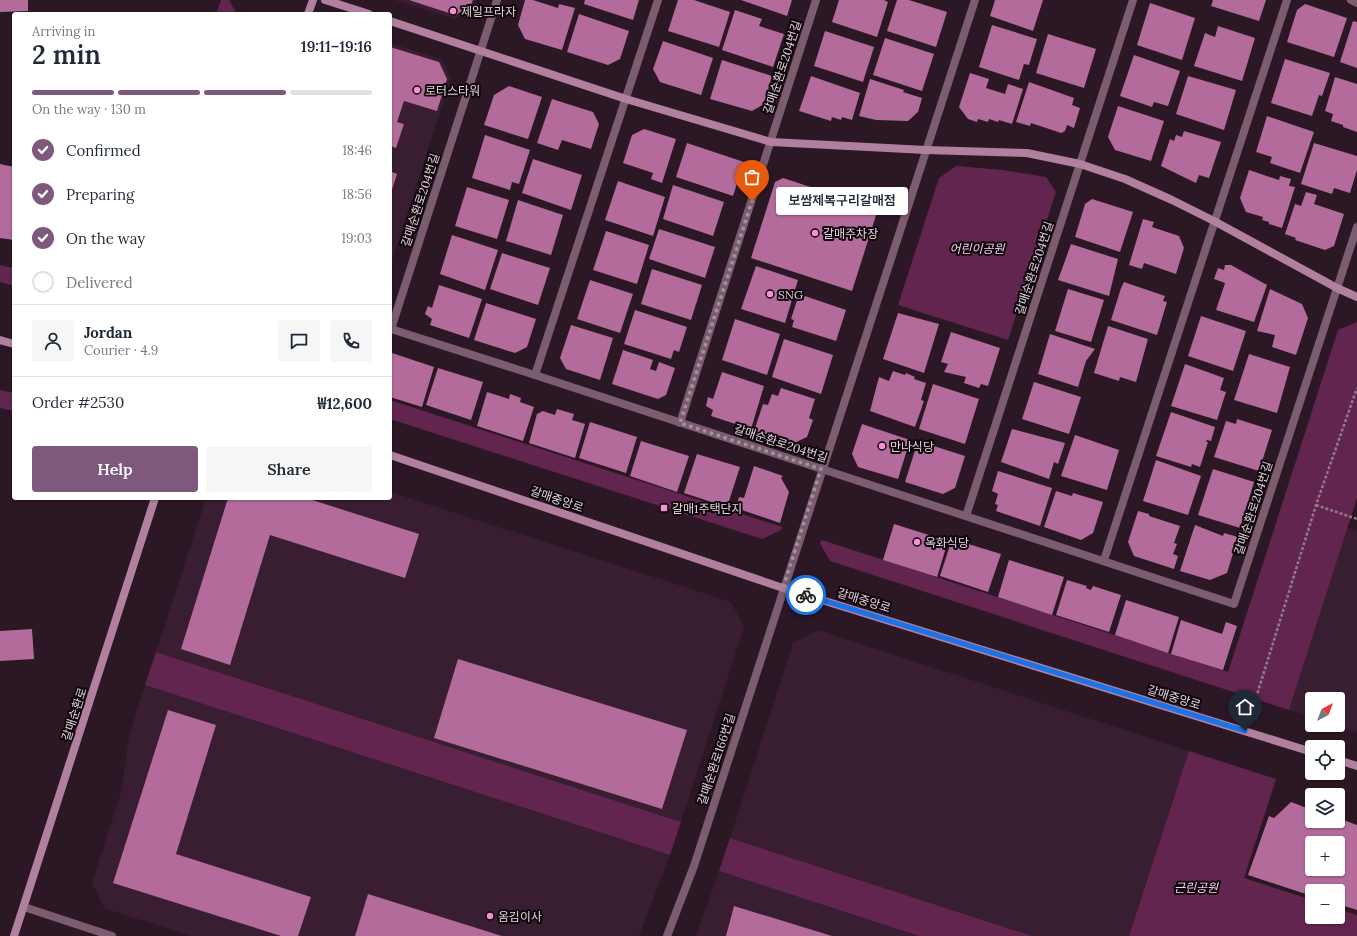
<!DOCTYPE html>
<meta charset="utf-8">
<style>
:root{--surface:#fff;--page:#f6f6f7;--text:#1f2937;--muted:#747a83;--line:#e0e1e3;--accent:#7f587d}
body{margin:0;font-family:Lora,"Noto Sans KR",serif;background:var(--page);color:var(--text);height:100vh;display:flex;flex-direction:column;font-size:15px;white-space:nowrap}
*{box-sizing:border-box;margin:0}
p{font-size:13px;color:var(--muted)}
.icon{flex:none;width:22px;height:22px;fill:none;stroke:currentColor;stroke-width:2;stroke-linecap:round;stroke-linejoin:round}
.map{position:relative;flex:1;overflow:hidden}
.sheet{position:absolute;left:12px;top:12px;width:380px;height:488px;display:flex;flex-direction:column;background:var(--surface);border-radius:4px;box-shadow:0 1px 3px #0004}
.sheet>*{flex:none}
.needle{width:26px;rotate:42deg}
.controls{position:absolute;left:1305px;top:692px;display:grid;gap:8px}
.controls a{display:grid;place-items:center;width:40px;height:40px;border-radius:4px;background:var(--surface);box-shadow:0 1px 3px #0004;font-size:20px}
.pin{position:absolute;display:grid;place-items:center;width:34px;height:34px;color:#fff;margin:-41px -17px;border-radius:50% 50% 50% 0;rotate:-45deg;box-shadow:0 0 4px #0007}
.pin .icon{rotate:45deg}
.courier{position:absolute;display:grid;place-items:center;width:40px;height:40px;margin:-20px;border:3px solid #1a73e8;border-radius:50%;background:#fff;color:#222;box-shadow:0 1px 5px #0007}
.bubble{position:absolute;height:28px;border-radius:4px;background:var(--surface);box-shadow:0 1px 3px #0004;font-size:13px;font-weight:600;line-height:28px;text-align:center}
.head em{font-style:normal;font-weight:600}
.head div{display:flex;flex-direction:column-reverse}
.head{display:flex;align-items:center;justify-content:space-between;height:68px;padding:0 20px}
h1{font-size:26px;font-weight:600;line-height:30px}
.bar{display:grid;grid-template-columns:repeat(4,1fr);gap:6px 4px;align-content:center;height:48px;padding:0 20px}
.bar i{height:5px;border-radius:3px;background:var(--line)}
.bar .on{background:var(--accent)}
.bar p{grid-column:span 4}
.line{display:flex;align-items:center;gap:10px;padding:0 20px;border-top:1px solid var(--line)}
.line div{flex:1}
.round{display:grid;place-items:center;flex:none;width:42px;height:42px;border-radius:4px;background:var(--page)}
ol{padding:0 20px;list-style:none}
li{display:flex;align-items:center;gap:12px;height:44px}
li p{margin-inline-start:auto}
li .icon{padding:4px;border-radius:50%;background:var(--accent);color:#fff;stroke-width:4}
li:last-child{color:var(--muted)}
li i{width:22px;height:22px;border:2px solid var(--line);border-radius:50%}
.cta{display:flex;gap:8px;margin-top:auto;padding:8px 20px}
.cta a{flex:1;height:46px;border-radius:4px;background:var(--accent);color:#fff;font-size:16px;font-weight:600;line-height:46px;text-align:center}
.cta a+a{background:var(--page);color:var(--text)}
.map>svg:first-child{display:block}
</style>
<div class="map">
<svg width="1357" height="936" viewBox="0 0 1357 936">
<rect width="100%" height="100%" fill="#2c1725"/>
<g fill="#381e30">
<path d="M394 0H476L473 10 455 19Z"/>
<path d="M390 43 442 59 451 78 390 267Z"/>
<path d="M390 492 731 602 744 627 681 822 156 652 206 498H390Z"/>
<path d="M1347 528 1357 531V732L1336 725H1338V699H1312V717L1289 710Z"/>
<path d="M818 630 1189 751 1129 936H1032L730 838 793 643Z"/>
<path d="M145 685 670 855 639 936H191L104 908 92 883 122 789 129 736Z"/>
<path d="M719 871 919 936H696Z"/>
</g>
<g fill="#622550">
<path d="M221 0H229L237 14H216Z"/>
<path d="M956 166 1003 170 1046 177 1056 192 1008 340 898 305 939 178Z"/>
<path d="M0 265 14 268V286L0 282Z"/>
<path d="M1357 322V498L1289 710 830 561 820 543 822 540 1228 672 1338 330Z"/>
<path d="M0 390 14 393V411L0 408Z"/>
<path d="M390 400 782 527 781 530 762 539 390 419Z"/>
<path d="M156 652 681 822 670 855 145 685Z"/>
<path d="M1189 751 1276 779 1244 878 1312 900V917H1338V909L1357 915V936H1129Z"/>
<path d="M730 838 1032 936H919L719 871Z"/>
</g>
<g fill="#b26b9a" fill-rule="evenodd">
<path d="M0 0H28V11L0 12Z"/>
<path d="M409 0H473L470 7 455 15Z"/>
<path d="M525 0H533L558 8 559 4 575 8 562 50 525 39 518 25Z"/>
<path d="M585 0H639L633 20 584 4Z"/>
<path d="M678 0H694L730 12 719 47 668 31Z"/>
<path d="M741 0H792L787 16Z"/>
<path d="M839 0H884L888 2 877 37 832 22Z"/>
<path d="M897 0H909L947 12 936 47 887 31Z"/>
<path d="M995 0H1043L1033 31 990 16Z"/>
<path d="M1213 0H1266L1259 21 1211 6Z"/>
<path d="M1150 3 1195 18 1182 60 1137 45Z"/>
<path d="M1305 4 1347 18 1334 57 1287 42 1297 10Z"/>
<path d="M735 10 762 19 759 26 784 34 773 67 722 50Z"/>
<path d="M579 14 629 31 620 59 608 65 567 52Z"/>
<path d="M1353 21 1357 22V68L1340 62Z"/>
<path d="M992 25 1037 39 1029 65 1024 64 1019 80 979 67Z"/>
<path d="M1218 26 1255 38 1242 81 1194 66 1205 33 1215 37Z"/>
<path d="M825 31 874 47 863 82 814 66Z"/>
<path d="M1048 34 1096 49 1084 88 1036 73Z"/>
<path d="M885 38 934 54 922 91 873 75Z"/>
<path d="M663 41 713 58 701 95 660 82 653 69Z"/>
<path d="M390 47 439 62 447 79 437 111 404 101 397 122 404 124 396 148 390 146Z"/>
<path d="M1134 55 1180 71 1168 106 1154 102 1152 107 1120 96Z"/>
<path d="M1285 59 1330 73 1322 96 1319 95 1312 116 1271 103Z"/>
<path d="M722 60 772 76 764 104 752 111 710 99Z"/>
<path d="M970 73 989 79 986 88 1005 94 1008 84 1023 89 1012 124 999 120 998 122 989 119 988 122 978 119 977 122 968 119 959 107Z"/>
<path d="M811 76 860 93 852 120 842 117 841 120 832 117 831 121 799 111Z"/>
<path d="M1188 76 1236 90 1224 130 1176 114Z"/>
<path d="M1335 77 1357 84V132L1343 127V125L1331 121 1333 114 1325 111Z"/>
<path d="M870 79 904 90 903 92 922 98 918 112 908 121 876 120 859 116Z"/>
<path d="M1029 82 1074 98 1072 105 1080 108 1074 128 1067 125 1065 131 1061 133 1031 123 1030 126 1016 122Z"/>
<path d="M509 86 542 97 528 139 484 125 494 95Z"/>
<path d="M552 99 593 112 599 124 591 149 562 140 558 150 537 143Z"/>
<path d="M1118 106 1164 121 1151 161 1115 150 1108 137Z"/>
<path d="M1267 116 1314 132 1300 173 1270 163 1272 157 1256 152Z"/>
<path d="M644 129 676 139 662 183 651 179 653 173 623 163 632 135Z"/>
<path d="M1184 131 1221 142 1209 178 1199 175 1196 183 1161 166 1170 139 1174 141 1176 135 1182 137Z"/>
<path d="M485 135 530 150 519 184 512 182 510 190 472 178Z"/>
<path d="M687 143 744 162 733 196 676 177Z"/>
<path d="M1314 143 1357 156V170L1350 193 1334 188 1332 194 1301 184Z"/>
<path d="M533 159 582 175 571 210 522 193Z"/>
<path d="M0 164 14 167V240L0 238Z"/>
<path d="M1249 170 1279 180 1280 176 1291 179 1289 186 1295 187 1282 228 1269 224V222L1262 220 1263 217 1246 212 1240 198Z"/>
<path d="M390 171 397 174 390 196Z"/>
<path d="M783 178 878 209 852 291 751 258 775 182Z"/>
<path d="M618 181 665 197 653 236 605 220Z"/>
<path d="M673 185 724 202 713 236 663 219Z"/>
<path d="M467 187 509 200 497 239 455 226Z"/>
<path d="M1306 192 1317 195 1314 204 1344 214 1334 246 1325 250 1295 240 1296 238 1285 234 1295 204 1301 206Z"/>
<path d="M1092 199 1133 212 1120 252 1075 237 1085 204Z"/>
<path d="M518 200 563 215 551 255 506 241Z"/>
<path d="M1143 219 1154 222 1152 227 1179 236 1184 248 1176 274 1144 263 1142 269 1129 265Z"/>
<path d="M659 229 715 247 705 278 649 259Z"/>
<path d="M606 231 649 245 637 284 593 270Z"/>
<path d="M452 235 498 250 485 290 440 274Z"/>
<path d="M1071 244 1118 259 1109 296 1058 280Z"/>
<path d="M502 253 550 268 538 305 490 289Z"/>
<path d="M1225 265H1231L1267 285 1254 322 1216 310 1225 283 1214 279 1218 268 1224 270Z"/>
<path d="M756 266 798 280 785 323 741 309Z"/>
<path d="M652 269 702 285 691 320 641 304Z"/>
<path d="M590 280 633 294 620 333 577 319Z"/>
<path d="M1124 282 1165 296 1163 301 1167 302 1157 335 1111 320 1121 288Z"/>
<path d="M439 285 482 299 469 338 430 325 432 319 425 314 428 306 432 308Z"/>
<path d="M1068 289 1104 300 1091 342 1055 331Z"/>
<path d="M1270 289 1302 304 1308 318 1296 355 1272 347 1275 335 1257 331Z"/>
<path d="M799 294 846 310 836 341 792 327 794 320 791 319Z"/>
<path d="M486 303 536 319 527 347 515 353 474 340Z"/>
<path d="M635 310 687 327 679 352 674 350 671 359 624 344Z"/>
<path d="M898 313 939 324 924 373 883 359Z"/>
<path d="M1201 316 1246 331 1233 371 1188 356Z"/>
<path d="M735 319 780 334 767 375 722 360Z"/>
<path d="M571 325 613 338 600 380 566 369 560 358Z"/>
<path d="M1108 326 1148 339 1136 382 1120 377 1119 381 1094 373Z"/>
<path d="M951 332 1000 348 988 386 981 384 979 388 964 383 966 377 944 372 948 364 941 362Z"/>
<path d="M1050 334 1095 349 1086 361 1078 387 1038 374Z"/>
<path d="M784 339 833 355 821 394 772 377Z"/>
<path d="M623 350 653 360 650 369 656 371 659 362 675 368 666 395 658 399 612 384Z"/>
<path d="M392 353 434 367 422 407 390 397V359Z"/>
<path d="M1249 354 1290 367 1277 413 1234 400Z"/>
<path d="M1185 364 1224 378 1220 390 1226 392 1217 420 1171 406Z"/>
<path d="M438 368 483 382 471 420 426 405Z"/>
<path d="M893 371 905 375 906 373 915 377 914 379 926 383 921 400 924 401 915 427 870 411 879 377 889 381Z"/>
<path d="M722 372 764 386 751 429 711 416 713 410 706 406 708 397 713 399Z"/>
<path d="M1034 382 1081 397 1069 434 1022 419Z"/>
<path d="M933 384 979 399 965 444 919 429Z"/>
<path d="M781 388 815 399 809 418 813 420 807 437 792 444 754 431 763 404 768 405 772 394 778 396Z"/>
<path d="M487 392 509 399 510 394 521 398 520 402 534 407 523 441 477 426Z"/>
<path d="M557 409 574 414 572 420 585 424 575 458 529 443 537 414 543 411 555 415Z"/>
<path d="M1171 412 1215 427 1211 441 1207 440 1206 442H1208L1200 467 1192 464 1191 467 1156 456Z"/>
<path d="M1237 419 1272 430 1259 471 1214 457 1226 421 1236 424Z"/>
<path d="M590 422 637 437 626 473 579 458Z"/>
<path d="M862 424 910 440 898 479 858 467 852 454Z"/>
<path d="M1012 429 1065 443 1058 464 1054 462 1049 479 1001 462Z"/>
<path d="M1075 435 1119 450 1107 490 1061 476Z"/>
<path d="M641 441 689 456 677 492 630 476Z"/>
<path d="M918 441 965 456 955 488 943 494 905 482Z"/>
<path d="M697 454 740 467 727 507 684 493Z"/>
<path d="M1156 460 1201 476 1188 515 1143 501Z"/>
<path d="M754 466 783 476 781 478 789 492 780 523 736 508 739 497 744 498Z"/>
<path d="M1213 469 1254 482 1240 528 1198 515Z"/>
<path d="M998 471 1052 488 1040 526 996 511 998 505 995 504 998 494 992 491Z"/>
<path d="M1056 491 1072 496 1073 493 1103 502 1093 533 1081 540 1044 527Z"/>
<path d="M228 498H306L419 534 405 578 270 535 230 665 181 649Z"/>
<path d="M1138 511 1149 514V516L1180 526 1174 543 1177 544 1173 554 1178 556 1174 569 1134 556 1128 542Z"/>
<path d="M894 524 948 541 937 577 883 560Z"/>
<path d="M1195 525 1223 536 1224 533 1238 537 1227 573 1210 580 1180 571Z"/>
<path d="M952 539 1001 554 988 592 940 576Z"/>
<path d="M1009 560 1064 577 1052 615 998 597Z"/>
<path d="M1067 580 1087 586 1086 588 1091 590 1093 586 1121 595 1109 632 1056 615Z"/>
<path d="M1126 600 1179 617 1168 653 1115 635Z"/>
<path d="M1181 620 1222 634 1226 622 1237 626 1223 670 1171 654Z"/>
<path d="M32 629 34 659 0 661V631Z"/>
<path d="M458 659 687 730 662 809 434 738Z"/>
<path d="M168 710 216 725 176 854 311 897 298 936H281L113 883Z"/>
<path d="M1291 802 1312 810V821H1338V818L1357 825V910L1338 904V891H1312V896L1248 875 1269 816 1274 818ZM1312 843H1338V869H1312Z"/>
<path d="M368 894 502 936H355Z"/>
<path d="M734 906 832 936H726Z"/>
</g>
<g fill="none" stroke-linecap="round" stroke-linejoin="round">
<g stroke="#8e7d88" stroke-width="2.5" stroke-dasharray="3 2" stroke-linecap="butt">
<path d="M1316 505 1357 519"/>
<path d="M1250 717 1316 505 1357 388"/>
</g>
<g stroke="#7c5d70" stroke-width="8">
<path d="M497 0 391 329 535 375 1234 604 1357 227"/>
<path d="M1351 0 1357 3"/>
<path d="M535 375 658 0"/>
<path d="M680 423 816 0"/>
<path d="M966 516 1133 0"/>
<path d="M1104 560 1287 0"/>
<path d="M24 907 112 936"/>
<path d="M667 936 694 866 975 0"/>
</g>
<g stroke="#b1809f" stroke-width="8">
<path d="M325 0 369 14"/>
<path d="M308 14 313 0"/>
<path d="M390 21 626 99 771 142 926 150 1027 153 1080 164 1125 179 1172 200 1214 221 1337 288 1357 297"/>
<path d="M0 340 14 344"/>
<path d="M390 455 783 588 1312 752"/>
<path d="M1338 760 1357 766"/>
<path d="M14 936 155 498"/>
</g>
</g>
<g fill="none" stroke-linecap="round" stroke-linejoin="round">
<path stroke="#a3929d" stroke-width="4" stroke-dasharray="0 7.2" d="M752 201 680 423 821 469 783 588 806 595"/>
<path stroke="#1a73e8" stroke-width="5" d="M806 595 1245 731"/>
</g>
<g fill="#f491d3" stroke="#0f060c" stroke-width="1.5">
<circle cx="453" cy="11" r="4"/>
<circle cx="417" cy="90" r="4"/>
<circle cx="815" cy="233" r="4"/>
<circle cx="770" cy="294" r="4"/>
<circle cx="882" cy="446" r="4"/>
<rect x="660" y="504" width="8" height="8" rx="2"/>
<circle cx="917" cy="542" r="4"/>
<circle cx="490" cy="916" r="4"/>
</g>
<g text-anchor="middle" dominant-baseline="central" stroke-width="4" stroke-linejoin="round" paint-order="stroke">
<g font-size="12" fill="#e3d4dd" stroke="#0f060c" text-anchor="start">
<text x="461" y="11">제일프라자</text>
<text x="425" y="90">로터스타워</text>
<text x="823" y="233">갈매주차장</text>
<text x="778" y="294">SNG</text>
<text x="890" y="446">만나식당</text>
<text x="672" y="508">갈매1주택단지</text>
<text x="925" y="542">옥화식당</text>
<text x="498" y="916">옴김이사</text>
</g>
<g font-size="12" fill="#e3d4dd" stroke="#0f060c">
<text transform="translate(782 67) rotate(-72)">갈매순환로204번길</text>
<text transform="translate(420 200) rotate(-72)">갈매순환로204번길</text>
<text transform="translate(1034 268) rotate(-72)">갈매순환로204번길</text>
<text transform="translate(781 443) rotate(18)">갈매순환로204번길</text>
<text transform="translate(557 499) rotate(19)">갈매중앙로</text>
<text transform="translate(1253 508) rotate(-72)">갈매순환로204번길</text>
<text transform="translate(864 600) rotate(17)">갈매중앙로</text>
<text transform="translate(1174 697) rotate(17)">갈매중앙로</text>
<text transform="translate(74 714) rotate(-72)">갈매순환로</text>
<text transform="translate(716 759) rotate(-72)">갈매순환로166번길</text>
</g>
<g font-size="12" font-style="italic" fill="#f8cfe8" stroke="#0f060c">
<text x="977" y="248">어린이공원</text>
<text x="1196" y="887">근린공원</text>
</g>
</g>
</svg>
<div class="controls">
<a><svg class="needle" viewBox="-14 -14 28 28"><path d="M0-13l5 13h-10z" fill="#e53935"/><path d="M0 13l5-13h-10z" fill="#747a83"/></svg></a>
<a><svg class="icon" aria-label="locate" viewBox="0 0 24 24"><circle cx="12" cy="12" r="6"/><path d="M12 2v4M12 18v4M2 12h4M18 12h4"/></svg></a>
<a><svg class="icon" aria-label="layers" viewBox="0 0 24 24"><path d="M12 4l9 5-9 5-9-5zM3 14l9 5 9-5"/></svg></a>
<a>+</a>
<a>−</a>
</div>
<div class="pin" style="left:752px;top:201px;background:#ea580c"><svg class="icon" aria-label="bag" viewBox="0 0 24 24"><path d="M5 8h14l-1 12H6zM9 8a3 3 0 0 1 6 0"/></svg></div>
<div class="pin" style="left:1245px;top:731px;background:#1f2937"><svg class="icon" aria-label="home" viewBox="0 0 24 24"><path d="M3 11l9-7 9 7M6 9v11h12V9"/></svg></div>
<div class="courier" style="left:806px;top:595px"><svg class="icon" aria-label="bike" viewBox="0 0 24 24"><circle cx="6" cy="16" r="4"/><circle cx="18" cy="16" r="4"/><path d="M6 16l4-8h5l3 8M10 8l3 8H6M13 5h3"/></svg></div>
<div class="bubble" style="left:776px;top:187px;width:132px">보쌈제복구리갈매점</div>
<section class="sheet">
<div class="head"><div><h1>2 min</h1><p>Arriving in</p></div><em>19:11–19:16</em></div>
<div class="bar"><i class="on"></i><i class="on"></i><i class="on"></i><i></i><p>On the way · 130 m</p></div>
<ol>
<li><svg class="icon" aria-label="check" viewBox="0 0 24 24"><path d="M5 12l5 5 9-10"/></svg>Confirmed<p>18:46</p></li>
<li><svg class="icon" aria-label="check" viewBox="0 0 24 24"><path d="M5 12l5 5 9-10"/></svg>Preparing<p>18:56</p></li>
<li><svg class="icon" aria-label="check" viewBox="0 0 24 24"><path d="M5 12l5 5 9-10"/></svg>On the way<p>19:03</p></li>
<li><i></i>Delivered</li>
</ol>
<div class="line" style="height:72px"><a class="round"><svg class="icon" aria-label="person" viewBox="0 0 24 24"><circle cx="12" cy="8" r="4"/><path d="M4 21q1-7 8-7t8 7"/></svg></a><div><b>Jordan</b><p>Courier · 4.9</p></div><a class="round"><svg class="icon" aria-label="chat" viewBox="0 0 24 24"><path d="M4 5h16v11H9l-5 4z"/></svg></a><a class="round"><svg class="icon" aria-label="phone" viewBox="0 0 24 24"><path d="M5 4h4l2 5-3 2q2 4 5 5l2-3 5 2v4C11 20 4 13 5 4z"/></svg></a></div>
<div class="line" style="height:52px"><div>Order #2530</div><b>₩12,600</b></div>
<div class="cta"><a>Help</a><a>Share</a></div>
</section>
</div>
